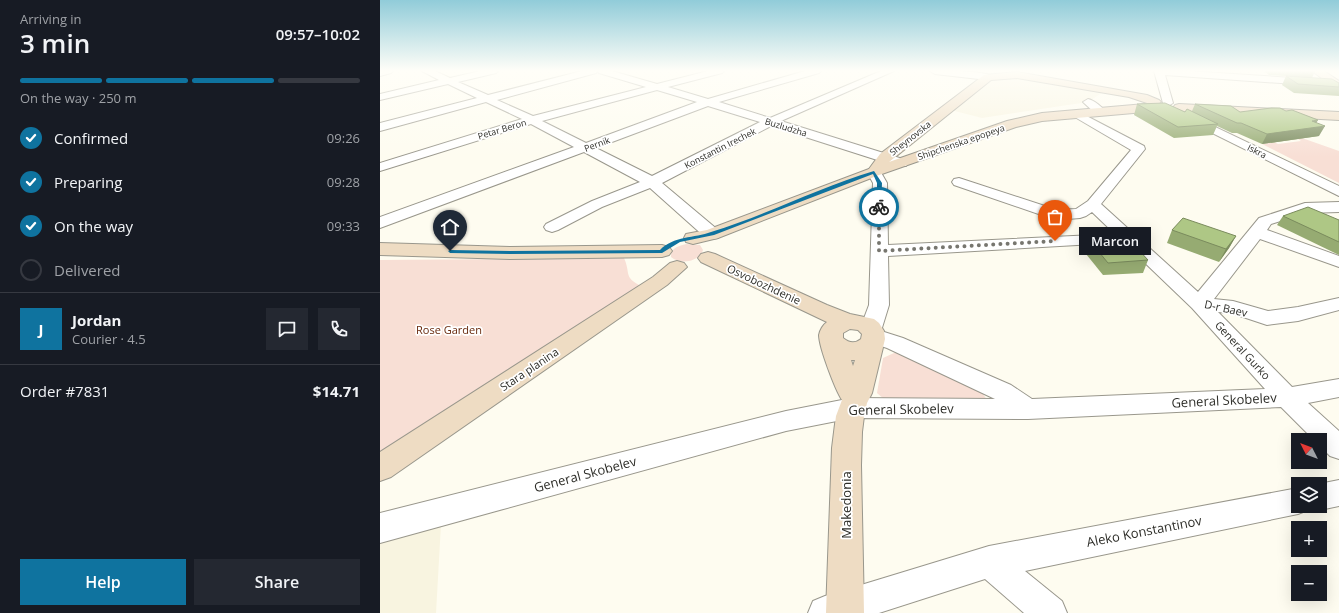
<!DOCTYPE html>
<meta charset="utf-8">
<style>
:root{--surface:#171b24;--page:#242831;--text:#f1f3f6;--muted:#9ea1a6;--line:#363941;--accent:#0f739f}
body{margin:0;font-family:"Open Sans",sans-serif;background:var(--page);color:var(--text);height:100vh;display:flex;flex-direction:column;font-size:15px;white-space:nowrap}
*{box-sizing:border-box;margin:0}
p{font-size:13px;color:var(--muted)}
.icon{flex:none;width:22px;height:22px;fill:none;stroke:currentColor;stroke-width:2;stroke-linecap:round;stroke-linejoin:round}
.map{position:relative;flex:1;overflow:hidden}
.sheet{display:flex;flex-direction:column;background:var(--surface);width:380px}
.sheet>*{flex:none}
.needle{width:26px;rotate:312deg}
.fabs{position:absolute;left:911px;top:433px;display:grid;gap:8px}
.fabs a{display:grid;place-items:center;width:36px;height:36px;border-radius:0px;background:var(--surface);box-shadow:0 4px 16px #0002;font-size:20px}
.pin{position:absolute;display:grid;place-items:center;width:34px;height:34px;color:#fff;margin:-41px -17px;border-radius:50% 50% 50% 0;rotate:-45deg;box-shadow:0 0 4px #0007}
.pin .icon{rotate:45deg}
.courier{position:absolute;display:grid;place-items:center;width:40px;height:40px;margin:-20px;border:3px solid #0f739f;border-radius:50%;background:#fff;color:#222;box-shadow:0 1px 5px #0007}
.bubble{position:absolute;height:28px;border-radius:0px;background:var(--surface);box-shadow:0 4px 16px #0002;font-size:13px;font-weight:600;line-height:28px;text-align:center}
.overview em{font-style:normal;font-weight:600}
.overview div{display:flex;flex-direction:column-reverse}
.overview{display:flex;align-items:center;justify-content:space-between;height:68px;padding:0 20px}
h1{font-size:26px;font-weight:600;line-height:30px}
.bar{display:grid;grid-template-columns:repeat(4,1fr);gap:6px 4px;align-content:center;height:48px;padding:0 20px}
.bar i{height:5px;border-radius:3px;background:var(--line)}
.bar .current{background:var(--accent)}
.bar p{grid-column:span 4}
.line{display:flex;align-items:center;gap:10px;padding:0 20px;border-top:1px solid var(--line)}
.line div{flex:1}
.round{display:grid;place-items:center;flex:none;width:42px;height:42px;border-radius:0px;background:var(--page)}
ol{padding:0 20px;list-style:none}
li{display:flex;align-items:center;gap:12px;height:44px}
li p{margin-inline-start:auto}
li .icon{padding:4px;border-radius:50%;background:var(--accent);color:#fff;stroke-width:4}
li:last-child{color:var(--muted)}
li i{width:22px;height:22px;border:2px solid var(--line);border-radius:50%}
.primary-button{display:flex;gap:8px;margin-top:auto;padding:8px 20px}
.primary-button a{flex:1;height:46px;border-radius:0px;background:var(--accent);color:#fff;font-size:16px;font-weight:600;line-height:46px;text-align:center}
.primary-button a+a{background:var(--page);color:var(--text)}
main{display:flex;flex:1;min-height:0}
.map>svg:first-child{display:block}
</style>
<main>
<section class="sheet">
<div class="overview"><div><h1>3 min</h1><p>Arriving in</p></div><em>09:57–10:02</em></div>
<div class="bar"><i class="current"></i><i class="current"></i><i class="current"></i><i></i><p>On the way · 250 m</p></div>
<ol>
<li><svg class="icon" aria-label="check" viewBox="0 0 24 24"><path d="M5 12l5 5 9-10"/></svg>Confirmed<p>09:26</p></li>
<li><svg class="icon" aria-label="check" viewBox="0 0 24 24"><path d="M5 12l5 5 9-10"/></svg>Preparing<p>09:28</p></li>
<li><svg class="icon" aria-label="check" viewBox="0 0 24 24"><path d="M5 12l5 5 9-10"/></svg>On the way<p>09:33</p></li>
<li><i></i>Delivered</li>
</ol>
<div class="line" style="height:72px"><b class="round" style="background:var(--accent);color:#fff">J</b><div><b>Jordan</b><p>Courier · 4.5</p></div><a class="round"><svg class="icon" aria-label="chat" viewBox="0 0 24 24"><path d="M4 5h16v11H9l-5 4z"/></svg></a><a class="round"><svg class="icon" aria-label="phone" viewBox="0 0 24 24"><path d="M5 4h4l2 5-3 2q2 4 5 5l2-3 5 2v4C11 20 4 13 5 4z"/></svg></a></div>
<div class="line" style="height:52px"><div>Order #7831</div><b>$14.71</b></div>
<div class="primary-button"><a>Help</a><a>Share</a></div>
</section>
<div class="map">
<svg width="959" height="613" viewBox="0 0 959 613">
<rect width="100%" height="100%" fill="#fefcf0"/>
<g fill="#f8f4e0">
<path d="M637 75 726 90 708 102 602 118 567 109 608 77Z"/>
<path d="M61 524 56 613H0V542Z"/>
</g>
<g fill="#f8dfd5">
<path d="M922 138 959 151V183L882 144 894 142 898 144 921 141 918 139Z"/>
<path d="M306 244 320 245 323 250C319 262 300 265 291 257 290 248 299 246 306 244Z"/>
<path d="M244 258C251 273 243 277 261 286L0 456V260Z"/>
<path d="M514 353H528L597 386 608 401 504 399 497 393 503 358Z"/>
</g>
<g fill="none" stroke-linecap="round" stroke-linejoin="round">
<g stroke="#99978c" stroke-width="2">
<g id="street">
<path d="M0 71H13L11 73 0 76Z"/>
<path d="M42 71H55L70 78 100 71H118L116 73 78 82 108 95 202 71H232L277 84 328 71H344L342 73 288 87 328 99 425 71H441L439 73 339 102 390 118 501 71H514L401 121 526 160 528 163 526 166H516L391 126 282 183 338 230 340 234 338 238 332 239 326 238 270 188 222 207 178 230 172 232 166 230 164 227 166 224 212 201 260 182 204 152 0 228V217L194 147 151 124 0 171V163L142 119 106 102 0 131V123L97 98 68 84 0 100V94L59 80ZM218 71 219 73 266 87 153 116 117 100 216 73ZM277 90 317 102 206 143 162 121ZM328 106 380 122 272 176 216 148Z"/>
<path d="M550 71C562 71 606 70 613 77L608 80 555 74Z"/>
<path d="M774 71H808L959 81V87L785 75 793 103 788 106 783 103Z"/>
<path d="M708 99C714 100 722 107 726 112L724 114H716L703 102Z"/>
<path d="M697 111 764 146 765 149 721 204 818 292 879 218 925 203 959 202V212L926 213 891 224 887 230 959 256V267L880 239 834 299 853 301 888 311 918 307 959 298V310L918 321 887 325 851 313 838 312 912 387 959 379V397L928 403 959 431V459L950 456 940 446V440H934L901 407 648 419 472 418 406 431 0 543V513L406 411 472 398 615 399 507 348 486 341 483 336 484 334 480 329 489 305 493 183 487 172 489 169 494 168 499 169 507 183 508 245 735 234 712 212 706 216 700 218 676 220 574 185 572 182 574 179 579 178 677 210 696 209 708 201 751 150 693 116 691 114 693 112ZM740 239 812 308 885 389 652 399 631 385 523 338 501 331 509 305 508 256 732 243 738 242Z"/>
<path d="M810 115 959 186V196L806 120 804 118 806 116Z"/>
<path d="M959 480V506L940 510 930 506 928 510 918 514 645 571 682 601 687 613H644L605 579 499 613H428L433 601 445 596 609 546 918 488V506H940L939 484Z"/>
</g>
</g>
<g stroke="#99978c" stroke-width="2">
<g id="secondary">
<path d="M932 71H944L959 81V89L955 88Z"/>
<path d="M637 72 767 95 779 100 781 102 776 105 781 106 783 109 781 112H765L662 121 636 127 499 175 338 238 313 244 306 242 304 238 306 234 327 230 489 169 500 154 604 75ZM637 78 749 97 773 105 765 104 662 113 627 121 509 162 611 80Z"/>
<path d="M799 104 959 112V120L795 111 793 108 795 105Z"/>
<path d="M0 243 130 247 282 245 289 247 292 251 289 255 282 257 130 259 0 255Z"/>
<path d="M328 252 335 254 447 305 470 314 494 319 499 323 504 331 505 339 492 393 487 403 484 416 482 432 481 465 484 613H446L452 448 456 416 462 400C455 389 439 347 439 335 440 330 443 325 447 322L321 262 318 258 321 254ZM470 329 478 330 482 334 481 339C475 344 469 343 463 338V333ZM471 360H475L473 366Z"/>
<path d="M297 261 304 263 307 267 287 285 11 477 0 481V452L273 277 290 263Z"/>
</g>
</g>
<use href="#street" fill="#fff" fill-rule="evenodd"/>
<use href="#secondary" fill="#eedcc3" fill-rule="evenodd"/>
</g>
<g fill="#96ab72">
<path d="M884 71H935L932 78 959 83V96L914 93 902 85 906 76 889 75Z"/>
<path d="M757 104 805 112 812 111 815 104 860 112 936 122 939 136 882 144 857 133H852L837 126 833 135 794 138 754 115Z"/>
<path d="M903 216 959 220V255L897 225Z"/>
<path d="M792 230 856 236 849 248 839 262 787 243Z"/>
<path d="M706 236 768 260 763 273 723 275 702 249Z"/>
</g>
<g fill="#7a8b5d">
<path d="M938 120 934 127 945 126 939 136 882 144 887 134 932 121Z"/>
<path d="M856 236 849 248 839 262 846 249Z"/>
</g>
<g fill="#aec785" stroke="#7a8b5d">
<path d="M906 76 952 79 959 83V87L918 84Z"/>
<path d="M785 103 805 112 807 109 838 124 798 127 757 104Z"/>
<path d="M815 104 851 106 860 112 891 108H900L906 111 912 110 938 120 932 121 945 126 887 134 861 123H857Z"/>
<path d="M928 207 959 220V242L903 216Z"/>
<path d="M803 218 856 236 846 249 792 230Z"/>
<path d="M744 234 768 260 728 263 706 236Z"/>
</g>
<linearGradient id="sky" x2="0" y2="1"><stop stop-color="#91ccd9"/><stop offset="0.45" stop-color="#fffef8"/><stop offset="1" stop-color="#fffef8" stop-opacity="0"/></linearGradient>
<rect width="959" height="157" fill="url(#sky)"/>
<path fill="#0f739f" d="M494 171 502 183 501 208 497 207V183L493 174 334 235 300 242 282 253 130 254 70 253 68 251 70 250 130 251 280 250C293 236 315 238 331 232 386 215 438 188 494 171Z"/>
<g fill="none" stroke-linecap="round" stroke-linejoin="round">
<path stroke="#77766f" stroke-width="4" stroke-dasharray="0 7.2" d="M499 207V251L675 241"/>
</g>
<g text-anchor="middle" dominant-baseline="central" stroke-width="3.5" stroke-linejoin="round" paint-order="stroke">
<g font-size="9" fill="#2e2e29" stroke="#fff">
<text transform="translate(406 127) rotate(17)">Buzludzha</text>
<text transform="translate(122 129) rotate(-17)">Petar Beron</text>
<text transform="translate(530 138) rotate(-38)">Sheynovska</text>
<text transform="translate(581 142) rotate(-19)">Shipchenska epopeya</text>
<text transform="translate(217 144) rotate(-21)">Pernik</text>
<text transform="translate(340 148) rotate(-27)">Konstantin Irechek</text>
<text transform="translate(877 151) rotate(26)">Iskra</text>
</g>
<g font-size="11" fill="#2e2e29" stroke="#fff">
<text transform="translate(384 284) rotate(25)">Osvobozhdenie</text>
<text transform="translate(846 308) rotate(12)">D-r Baev</text>
<text transform="translate(863 350) rotate(47)">General Gurko</text>
<text transform="translate(149 369) rotate(-34)">Stara planina</text>
</g>
<g font-size="11" fill="#67280b" stroke="#fff">
<text x="69" y="329">Rose Garden</text>
</g>
<g font-size="13" fill="#2e2e29" stroke="#fff">
<text transform="translate(844 400) rotate(-3)">General Skobelev</text>
<text transform="translate(521 409) rotate(-1)">General Skobelev</text>
<text transform="translate(205 474) rotate(-15)">General Skobelev</text>
<text transform="translate(466 505) rotate(-90)">Makedonia</text>
<text transform="translate(764 531) rotate(-11)">Aleko Konstantinov</text>
</g>
</g>
</svg>
<div class="fabs">
<a><svg class="needle" viewBox="-14 -14 28 28"><path d="M0-13l5 13h-10z" fill="#e53935"/><path d="M0 13l5-13h-10z" fill="#9ea1a6"/></svg></a>
<a><svg class="icon" aria-label="layers" viewBox="0 0 24 24"><path d="M12 4l9 5-9 5-9-5zM3 14l9 5 9-5"/></svg></a>
<a>+</a>
<a>−</a>
</div>
<div class="pin" style="left:675px;top:241px;background:#ea580c"><svg class="icon" aria-label="bag" viewBox="0 0 24 24"><path d="M5 8h14l-1 12H6zM9 8a3 3 0 0 1 6 0"/></svg></div>
<div class="pin" style="left:70px;top:251px;background:#1f2937"><svg class="icon" aria-label="home" viewBox="0 0 24 24"><path d="M3 11l9-7 9 7M6 9v11h12V9"/></svg></div>
<div class="courier" style="left:499px;top:207px"><svg class="icon" aria-label="bike" viewBox="0 0 24 24"><circle cx="6" cy="16" r="4"/><circle cx="18" cy="16" r="4"/><path d="M6 16l4-8h5l3 8M10 8l3 8H6M13 5h3"/></svg></div>
<div class="bubble" style="left:699px;top:227px;width:72px">Marcon</div>
</div>
</main>
